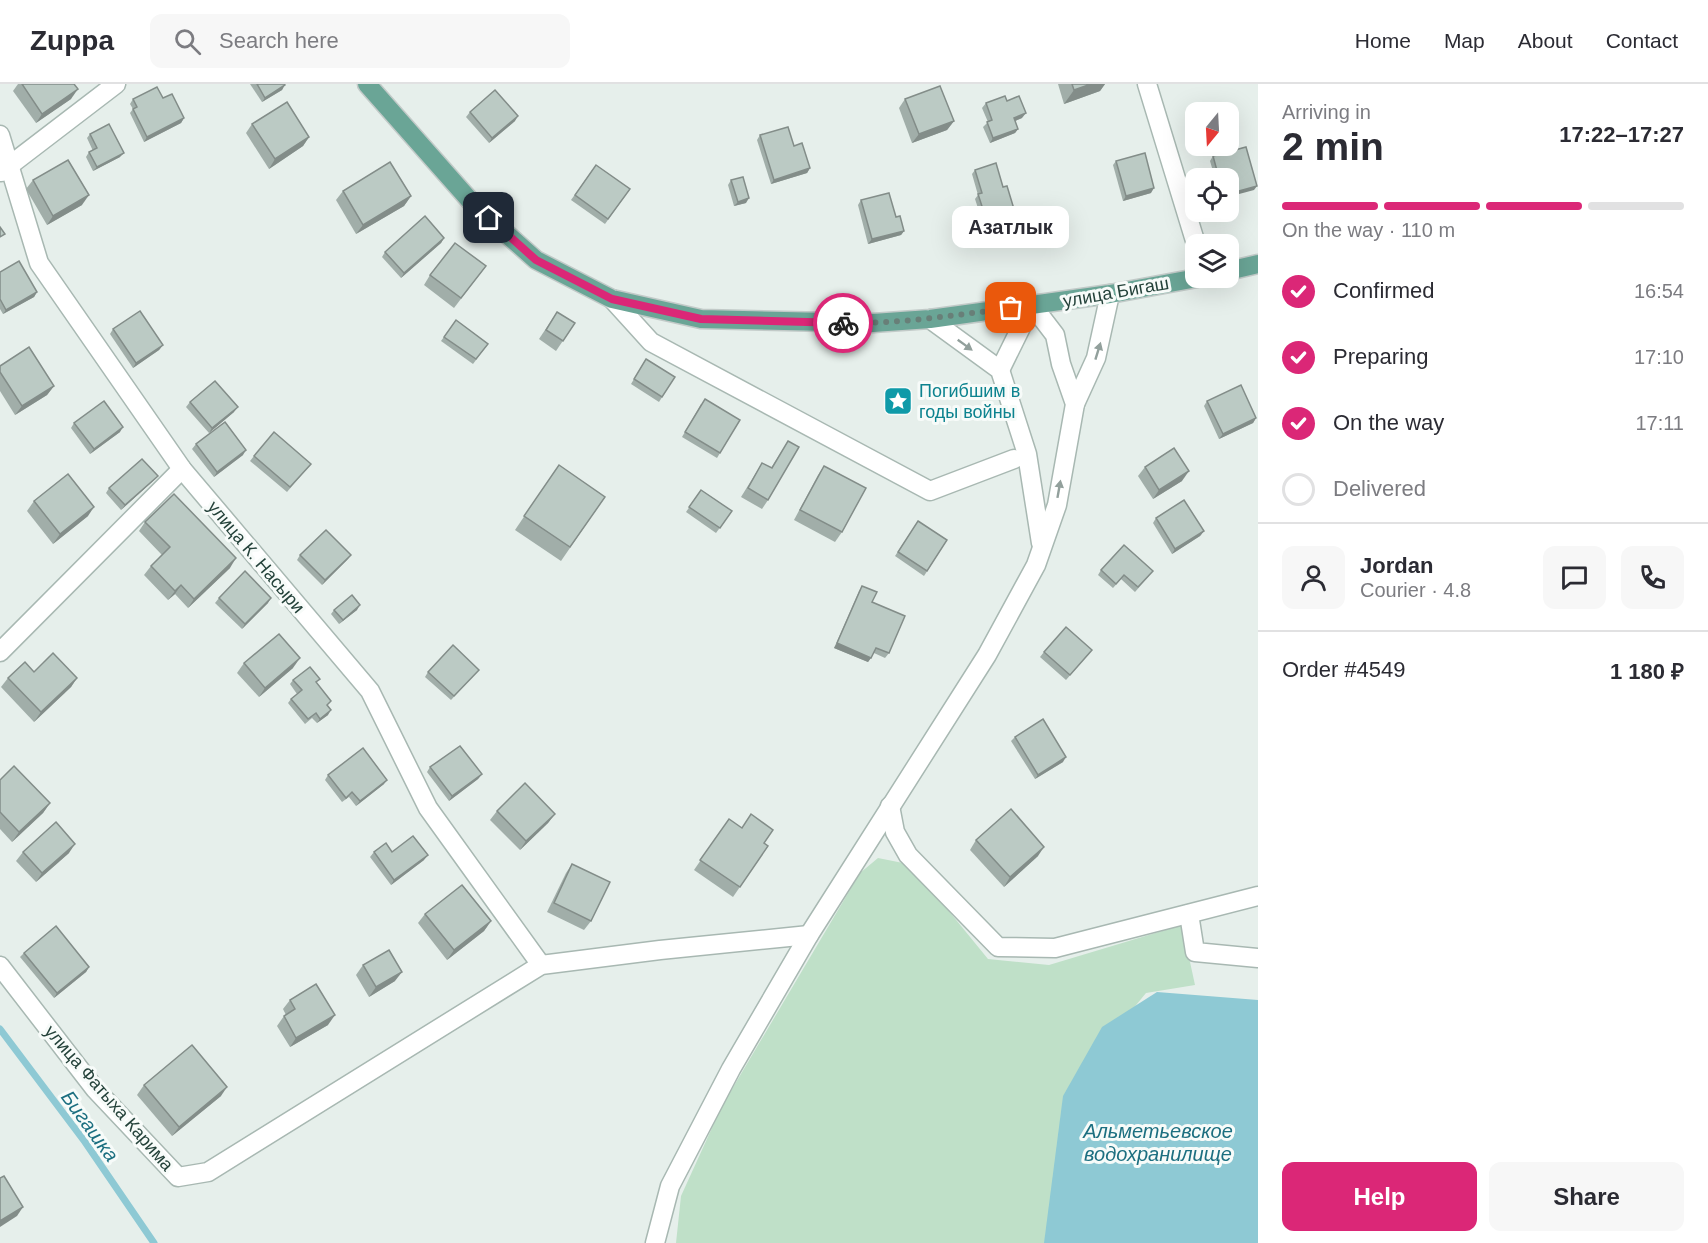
<!DOCTYPE html>
<meta charset="utf-8">
<style>
:root{--surface:#fff;--page:#f7f7f7;--text:#2b2b33;--muted:#7c7c81;--line:#e1e1e2;--accent:#db2777}
body{margin:0;font-family:Arial,sans-serif;background:var(--page);color:var(--text);height:100vh;display:flex;flex-direction:column;font-size:22px;white-space:nowrap}
*{box-sizing:border-box;margin:0}
p{font-size:20px;color:var(--muted)}
.icon{flex:none;width:33px;height:33px;fill:none;stroke:currentColor;stroke-width:2;stroke-linecap:round;stroke-linejoin:round}
.map{position:relative;flex:1;overflow:hidden}
.sheet{display:flex;flex-direction:column;background:var(--surface);width:450px}
.sheet>*{flex:none}
.needle{width:39px;rotate:198deg}
.tools{position:absolute;left:1185px;top:18px;display:grid;gap:12px}
.tools a{display:grid;place-items:center;width:54px;height:54px;border-radius:12px;background:var(--surface);box-shadow:0 6px 24px #0002;font-size:30px}
.pin{position:absolute;display:grid;place-items:center;width:51px;height:51px;color:#fff;margin:-26px;border-radius:12px;box-shadow:0 3px 9px #0006}
.courier{position:absolute;display:grid;place-items:center;width:60px;height:60px;margin:-30px;border:4px solid #db2777;border-radius:50%;background:#fff;color:#222;box-shadow:0 2px 8px #0007}
.bubble{position:absolute;height:42px;border-radius:12px;background:var(--surface);box-shadow:0 6px 24px #0002;font-size:20px;font-weight:800;line-height:42px;text-align:center}
.head em{font-style:normal;font-weight:800}
.head div{display:flex;flex-direction:column-reverse}
.head{display:flex;align-items:center;justify-content:space-between;height:102px;padding:0 24px}
h1{font-size:39px;font-weight:800;line-height:45px}
.bar{display:grid;grid-template-columns:repeat(4,1fr);gap:9px 6px;align-content:center;height:72px;padding:0 24px}
.bar i{height:8px;border-radius:4px;background:var(--line)}
.bar .on{background:var(--accent)}
.bar p{grid-column:span 4}
.line{display:flex;align-items:center;gap:15px;padding:0 24px;border-top:2px solid var(--line)}
.line div{flex:1}
.round{display:grid;place-items:center;flex:none;width:63px;height:63px;border-radius:12px;background:var(--page)}
ol{padding:0 24px;list-style:none}
li{display:flex;align-items:center;gap:18px;height:66px}
li p{margin-inline-start:auto}
li .icon{padding:6px;border-radius:50%;background:var(--accent);color:#fff;stroke-width:4}
li:last-child{color:var(--muted)}
li i{width:33px;height:33px;border:3px solid var(--line);border-radius:50%}
.primary-button{display:flex;gap:12px;margin-top:auto;padding:12px 24px}
.primary-button a{flex:1;height:69px;border-radius:12px;background:var(--accent);color:#fff;font-size:24px;font-weight:800;line-height:69px;text-align:center}
.primary-button a+a{background:var(--page);color:var(--text)}
header{display:flex;align-items:center;gap:36px;box-sizing:border-box;height:84px;padding:0 30px;background:var(--surface);border-bottom:2px solid var(--line)}
header strong{font-size:28px}
nav{display:flex;gap:33px;margin-inline-start:auto;font-size:21px}
.search{width:420px;height:54px;background:var(--page);display:flex;align-items:center;gap:15px;box-sizing:border-box;padding:0 21px;border-radius:12px;color:var(--muted);font-size:22px}
main{display:flex;flex:1;min-height:0}
.map>svg:first-child{display:block}
</style>
<header>
<strong>Zuppa</strong>
<div class="search"><svg class="icon" aria-label="search" viewBox="0 0 24 24"><circle cx="10" cy="10" r="6"/><path d="M15 15l6 6"/></svg>Search here</div>
<nav><a>Home</a><a>Map</a><a>About</a><a>Contact</a></nav>
</header>
<main>
<div class="map">
<svg width="1258" height="1159" viewBox="0 0 1258 1159">
<rect width="100%" height="100%" fill="#e6efeb"/>
<path fill="#bfe0c8" d="M878 774 903 779 948 826 988 875 1049 881 1182 841 1195 901 1146 909 1104 960 1058 1159H676L681 1112 722 1022 860 789Z"/>
<path fill="#8ec9d4" d="M1157 908 1258 916V1159H1044L1063 1012 1102 943Z"/>
<g fill="none" stroke-linecap="round" stroke-linejoin="round">
<path stroke="#8ec9d4" stroke-width="7" d="M0 945 85 1058 154 1159"/>
<g stroke="#a8b8b2" stroke-width="21">
<g id="minor">
<path d="M1147 0 1196 160"/>
<path d="M0 51 39 179 182 385 370 607 428 724 541 881"/>
<path d="M1 88 116 0"/>
<path d="M612 215 651 258 930 407 1014 375"/>
<path d="M930 235 1000 286 1027 370 1041 459"/>
<path d="M1075 320 1096 274 1110 210"/>
<path d="M0 568 182 385"/>
<path d="M890 722 895 748 908 771 998 863 1055 864 1258 812"/>
<path d="M1189 830 1195 868 1258 874"/>
<path d="M0 882 95 1005 178 1093 208 1088 541 881 660 866 809 851"/>
<path d="M655 1159 670 1102 731 985 809 851 987 571 1036 481 1057 421 1075 320 1061 280 1055 251 1032 221 1000 286"/>
</g>
</g>
<g stroke="#c2cac8" stroke-width="21">
<g id="major">
<path d="M367 0 473 120 536 176 612 215 701 235 873 239 930 235 1110 210 1197 194"/>
<path d="M1228 187 1258 180"/>
</g>
</g>
<use href="#minor" stroke="#fff" stroke-width="18"/>
<use href="#major" stroke="#6aa596" stroke-width="18"/>
</g>
<g fill="#a1aea9">
<path d="M18 0H74L71 15 36 39 13 7Z"/>
<path d="M250 0H284L282 6 262 18Z"/>
<path d="M1058 0H1105L1100 7 1064 20Z"/>
<path d="M163 14 184 34 181 39 144 58 130 29 133 25 130 20 133 15Z"/>
<path d="M905 15 954 37 947 46 912 59 899 24Z"/>
<path d="M1007 17 1022 34 1015 37 1018 45 1015 49 990 59 983 43 988 38 982 24 986 19Z"/>
<path d="M470 28 515 37 489 59 466 33Z"/>
<path d="M252 40 309 53 303 62 269 85 246 49Z"/>
<path d="M90 50 120 73 93 87 86 73 89 68 93 67 87 54Z"/>
<path d="M760 51 794 62 810 84 807 89 771 100 757 56Z"/>
<path d="M1213 72 1254 106 1228 94H1215L1210 77Z"/>
<path d="M1116 77 1151 109 1123 117 1113 81Z"/>
<path d="M596 81 630 105 605 140 571 116Z"/>
<path d="M975 86 1003 103 1017 135 1014 140 986 149 975 115 978 111 972 90Z"/>
<path d="M33 96 82 121 47 141 26 105Z"/>
<path d="M731 96 746 119 734 122 728 101Z"/>
<path d="M343 107 411 112 404 122 356 150 336 116Z"/>
<path d="M861 116 896 133 904 147 901 151 868 160 858 121Z"/>
<path d="M444 154 441 159 401 194 382 173 385 168Z"/>
<path d="M486 182 454 224 424 201 430 191Z"/>
<path d="M0 188 37 208 34 213 3 230 0 225Z"/>
<path d="M557 228 575 239 556 267 539 255Z"/>
<path d="M456 236 488 260 473 280 441 257Z"/>
<path d="M113 245 163 261 159 266 133 284 110 250Z"/>
<path d="M646 275 675 293 659 318 631 300Z"/>
<path d="M0 282 54 302 47 311 15 331 0 307Z"/>
<path d="M1207 317 1256 334 1253 339 1219 355 1204 322Z"/>
<path d="M190 318 234 328 209 349 186 323Z"/>
<path d="M701 320 720 369 717 374 682 353Z"/>
<path d="M74 339 120 348 90 370 71 344Z"/>
<path d="M788 357 768 416 762 425 741 413 762 379 771 384Z"/>
<path d="M196 360 243 371 214 393 192 365Z"/>
<path d="M254 372 311 380 287 408 250 377Z"/>
<path d="M559 381 605 413 561 477 515 446Z"/>
<path d="M824 382 842 448 835 458 794 436 818 391Z"/>
<path d="M1145 383 1182 397 1153 415 1138 392Z"/>
<path d="M154 396 121 426 106 409 109 404Z"/>
<path d="M701 406 732 427 716 449 686 428Z"/>
<path d="M34 417 88 432 53 460 27 427Z"/>
<path d="M1156 434 1204 447 1200 452 1172 470 1153 439Z"/>
<path d="M918 437 947 456 924 492 895 472Z"/>
<path d="M145 438 230 484 188 524 175 510 168 516 144 491 151 482 162 471 139 447Z"/>
<path d="M300 471H351L347 476 322 501 297 476Z"/>
<path d="M1101 486 1149 492 1135 508 1121 495 1113 504 1098 491Z"/>
<path d="M862 502 872 518 889 569 885 574 874 569 868 578 834 564 859 507Z"/>
<path d="M219 514 268 519 242 545 215 519Z"/>
<path d="M334 526H357L339 540 331 530Z"/>
<path d="M1092 566 1066 596 1040 573 1044 568Z"/>
<path d="M244 579 293 584 259 613 237 589Z"/>
<path d="M34 588 77 594 71 603 34 638 1 603 8 594Z"/>
<path d="M428 588 475 590 451 616 425 593Z"/>
<path d="M293 596 317 600 328 622V631L317 639 312 634 305 640 288 619 291 615 297 610 290 600Z"/>
<path d="M1015 653 1063 678 1035 695 1011 657Z"/>
<path d="M430 683 482 690 478 695 449 717 427 688Z"/>
<path d="M328 691 384 700 356 722 349 713 342 718 325 696Z"/>
<path d="M0 696 50 719 43 729 12 758 0 745Z"/>
<path d="M497 727 555 730 548 739 520 766 490 736Z"/>
<path d="M729 735 768 762 733 813 694 786Z"/>
<path d="M976 756 1038 772 1004 803 970 766Z"/>
<path d="M23 768 69 769 36 798 16 777Z"/>
<path d="M374 768H392L424 776 391 801 370 773Z"/>
<path d="M572 780 591 837 584 846 547 828 566 789Z"/>
<path d="M425 830 491 837 484 847 447 876 418 839Z"/>
<path d="M24 869 89 883 86 888 54 914 20 873Z"/>
<path d="M363 881 395 897 369 913 356 891Z"/>
<path d="M290 916 328 941 290 963 277 942 284 932 286 931 283 925Z"/>
<path d="M144 1001 221 1012 172 1052 137 1011Z"/>
</g>
<g fill="#838d89">
<path d="M1091 0H1105L1100 7 1064 20 1074 6Z"/>
<path d="M285 1 282 6 262 18 265 14Z"/>
<path d="M78 5 71 15 36 39 42 30Z"/>
<path d="M1026 29 1022 34 1010 39 1014 34Z"/>
<path d="M518 32 515 37 489 59 492 54Z"/>
<path d="M184 34 181 39 144 58 147 53Z"/>
<path d="M954 37 947 46 912 59 919 50Z"/>
<path d="M1018 45 1015 49 990 59 993 54Z"/>
<path d="M309 53 303 62 269 85 275 75Z"/>
<path d="M124 69 120 73 93 87 97 83Z"/>
<path d="M810 84 807 89 771 100 774 96Z"/>
<path d="M1257 102 1254 106 1228 113V110Z"/>
<path d="M1154 104 1151 109 1123 117 1126 112Z"/>
<path d="M89 111 82 121 47 141 53 132Z"/>
<path d="M411 112 404 122 356 150 363 141Z"/>
<path d="M749 114 746 119 734 122 738 118Z"/>
<path d="M1017 135 1014 140 986 149 989 144Z"/>
<path d="M904 147 901 151 868 160 872 155Z"/>
<path d="M444 154 441 159 401 194 404 189Z"/>
<path d="M37 208 34 213 3 230 6 226Z"/>
<path d="M163 261 159 266 133 284 136 279Z"/>
<path d="M54 302 47 311 15 331 22 322Z"/>
<path d="M238 323 234 328 209 349 212 344Z"/>
<path d="M1256 334 1253 339 1219 355 1223 350Z"/>
<path d="M123 343 120 348 90 370 94 365Z"/>
<path d="M246 366 243 371 214 393 217 388Z"/>
<path d="M1189 387 1182 397 1153 415 1159 406Z"/>
<path d="M158 392 154 396 121 426 125 421Z"/>
<path d="M94 423 88 432 53 460 60 450Z"/>
<path d="M1204 447 1200 452 1172 470 1175 465Z"/>
<path d="M351 471 347 476 322 501 325 496Z"/>
<path d="M236 474 230 484 188 524 194 515Z"/>
<path d="M181 501 175 510 168 516 175 507Z"/>
<path d="M271 514 268 519 242 545 245 540Z"/>
<path d="M360 521 357 526 339 540 343 536Z"/>
<path d="M837 559 871 574 868 578 834 564Z"/>
<path d="M300 574 293 584 259 613 265 604Z"/>
<path d="M77 594 71 603 34 638 41 628Z"/>
<path d="M331 626 328 631 317 639 320 635Z"/>
<path d="M1066 673 1063 678 1035 695 1038 691Z"/>
<path d="M482 690 478 695 449 717 452 712Z"/>
<path d="M387 696 384 700 356 722 360 717Z"/>
<path d="M50 719 43 729 12 758 19 748Z"/>
<path d="M555 730 548 739 520 766 526 757Z"/>
<path d="M75 760 69 769 36 798 42 789Z"/>
<path d="M1044 763 1038 772 1004 803 1010 793Z"/>
<path d="M428 771 424 776 391 801 394 796Z"/>
<path d="M491 837 484 847 447 876 454 866Z"/>
<path d="M89 883 86 888 54 914 57 909Z"/>
<path d="M402 888 395 897 369 913 376 903Z"/>
<path d="M335 931 328 941 290 963 296 954Z"/>
<path d="M227 1003 221 1012 172 1052 179 1043Z"/>
<path d="M23 1123 17 1132 0 1143V1137Z"/>
</g>
<g fill="#bbcac4" stroke="#838d89" stroke-width="1.5">
<path d="M22 0H74L78 5 42 30Z"/>
<path d="M257 0H284L285 1 265 14Z"/>
<path d="M1072 0H1091L1074 6Z"/>
<path d="M940 2 954 37 919 50 905 15Z"/>
<path d="M157 3 163 14 172 10 184 34 147 53 133 25 137 23 133 15Z"/>
<path d="M495 6 518 32 492 54 470 28Z"/>
<path d="M1005 12 1007 17 1019 12 1026 29 1014 34 1018 45 993 54 987 38 992 36 986 19Z"/>
<path d="M287 18 309 53 275 75 252 40Z"/>
<path d="M109 40 124 69 97 83 89 68 97 64 90 50Z"/>
<path d="M788 43 794 62 802 59 810 84 774 96 760 51Z"/>
<path d="M1246 63 1257 102 1228 110V94H1219L1213 72Z"/>
<path d="M1145 69 1154 104 1126 112 1116 77Z"/>
<path d="M68 76 89 111 53 132 33 96Z"/>
<path d="M390 78 411 112 363 141 343 107Z"/>
<path d="M996 79 1003 103 1007 102 1017 135 989 144 978 110 982 109 975 86Z"/>
<path d="M596 81 630 105 608 135 575 111Z"/>
<path d="M743 93 749 114 738 118 731 96Z"/>
<path d="M889 109 896 133 900 132 904 147 872 155 861 116Z"/>
<path d="M425 132 444 154 404 189 385 168Z"/>
<path d="M0 143 5 150 0 153Z"/>
<path d="M455 159 486 182 461 214 430 191Z"/>
<path d="M19 177 37 208 6 226 0 215V188Z"/>
<path d="M140 227 163 261 136 279 113 245Z"/>
<path d="M557 228 575 239 563 257 546 246Z"/>
<path d="M456 236 488 260 476 275 444 253Z"/>
<path d="M29 263 54 302 22 322 0 288V282Z"/>
<path d="M646 275 675 293 662 313 634 295Z"/>
<path d="M215 297 238 323 212 344 190 318Z"/>
<path d="M1241 301 1256 334 1223 350 1207 317Z"/>
<path d="M705 315 740 336 720 369 685 348Z"/>
<path d="M104 317 123 343 94 365 74 339Z"/>
<path d="M225 338 246 366 217 388 196 360Z"/>
<path d="M274 348 311 380 290 403 254 372Z"/>
<path d="M788 357 799 363 768 416 748 404 762 379 772 384Z"/>
<path d="M1174 364 1189 387 1159 406 1145 383Z"/>
<path d="M142 375 158 392 125 421 109 404Z"/>
<path d="M559 381 605 413 570 463 524 432Z"/>
<path d="M824 382 866 404 842 448 800 426Z"/>
<path d="M68 390 94 423 60 450 34 417Z"/>
<path d="M701 406 732 427 720 444 689 423Z"/>
<path d="M174 410 236 474 194 515 181 501 175 507 151 482 170 463 145 438Z"/>
<path d="M1184 416 1204 447 1175 465 1156 434Z"/>
<path d="M918 437 947 456 927 487 898 468Z"/>
<path d="M326 446 351 471 325 496 300 471Z"/>
<path d="M1124 461 1153 487 1138 503 1124 491 1116 500 1101 486Z"/>
<path d="M245 487 271 514 245 540 219 514Z"/>
<path d="M862 502 877 508 872 518 905 532 889 569 876 564 871 574 837 559Z"/>
<path d="M352 511 360 521 343 536 334 526Z"/>
<path d="M1066 543 1092 566 1070 591 1044 568Z"/>
<path d="M279 550 300 574 265 604 244 579Z"/>
<path d="M453 561 479 586 454 612 428 588Z"/>
<path d="M53 569 77 594 41 628 8 594 25 578 34 588Z"/>
<path d="M310 583 320 595 316 598 331 617 327 621 331 626 320 635 316 629 308 635 291 615 302 606 293 596Z"/>
<path d="M1043 635 1066 673 1038 691 1015 653Z"/>
<path d="M460 662 482 690 452 712 430 683Z"/>
<path d="M363 664 387 696 360 717 352 708 346 714 328 691Z"/>
<path d="M14 682 50 719 19 748 0 728V696Z"/>
<path d="M525 699 555 730 526 757 497 727Z"/>
<path d="M1011 725 1044 763 1010 793 976 756Z"/>
<path d="M751 730 773 746 764 759 768 762 740 803 700 776 729 735 742 744Z"/>
<path d="M56 738 75 760 42 789 23 768Z"/>
<path d="M413 752 428 771 394 796 374 768 386 759 392 768Z"/>
<path d="M572 780 610 798 591 837 554 819Z"/>
<path d="M462 801 491 837 454 866 425 830Z"/>
<path d="M56 842 89 883 57 909 24 869Z"/>
<path d="M389 866 402 888 376 903 363 881Z"/>
<path d="M316 900 335 931 296 954 284 932 295 925 290 916Z"/>
<path d="M192 961 227 1003 179 1043 144 1001Z"/>
<path d="M4 1092 23 1123 0 1137V1094Z"/>
</g>
<defs><path id="oneway-solid" d="M-6-.8H1V-3.2L6.5 0L1 3.2V.8H-6Z" transform="scale(1.5)"/></defs>
<g fill="#92a09c">
<use href="#oneway-solid" transform="translate(965 261) rotate(36)"/>
<use href="#oneway-solid" transform="translate(1098 267) rotate(-73)"/>
<use href="#oneway-solid" transform="translate(1059 405) rotate(-80)"/>
</g>
<g fill="none" stroke-linecap="round" stroke-linejoin="round">
<path stroke="#687f78" stroke-width="6" stroke-dasharray="0 10.8" d="M843 239C899 240 955 231 1011 224"/>
<path stroke="#db2777" stroke-width="8" d="M489 134 536 176 612 215 701 235 843 239"/>
</g>
<defs>
<g id="sight-square" transform="scale(1.5)"><rect x="-9" y="-9" width="18" height="18" rx="4" fill="#0f9aa8" stroke="#f7fbf9"/><path d="M0-6L1.8-2.2L6-1.7L2.9 1.2L3.7 5.4L0 3.3L-3.7 5.4L-2.9 1.2L-6-1.7L-1.8-2.2Z" fill="#fff"/></g>
</defs>
<g fill-rule="evenodd">
<use href="#sight-square" x="898" y="317"/>
</g>
<g text-anchor="middle" dominant-baseline="central" stroke-width="6" stroke-linejoin="round" paint-order="stroke">
<g font-size="18" fill="#24423a" stroke="#f7fbf9">
<text transform="translate(1116 208) rotate(-10)">улица Бигаш</text>
<text transform="translate(256 473) rotate(50)">улица К. Насыри</text>
<text transform="translate(109 1014) rotate(49)">улица Фатыха Карима</text>
</g>
<g font-size="18" fill="#0d838f" stroke="#f7fbf9" text-anchor="start">
<text x="919" y="307">Погибшим в<tspan x="919" dy="21">годы войны</tspan></text>
</g>
<g font-size="20" font-style="italic" fill="#1c6f80" stroke="#f7fbf9">
<text transform="translate(90 1042) rotate(54)">Бигашка</text>
<text x="1158" y="1047">Альметьевское<tspan x="1158" dy="23">водохранилище</tspan></text>
</g>
</g>
</svg>
<div class="tools">
<a><svg class="needle" viewBox="-14 -14 28 28"><path d="M0-13l5 13h-10z" fill="#e53935"/><path d="M0 13l5-13h-10z" fill="#7c7c81"/></svg></a>
<a><svg class="icon" aria-label="locate" viewBox="0 0 24 24"><circle cx="12" cy="12" r="6"/><path d="M12 2v4M12 18v4M2 12h4M18 12h4"/></svg></a>
<a><svg class="icon" aria-label="layers" viewBox="0 0 24 24"><path d="M12 4l9 5-9 5-9-5zM3 14l9 5 9-5"/></svg></a>
</div>
<div class="pin" style="left:1011px;top:224px;background:#ea580c"><svg class="icon" aria-label="bag" viewBox="0 0 24 24"><path d="M5 8h14l-1 12H6zM9 8a3 3 0 0 1 6 0"/></svg></div>
<div class="pin" style="left:489px;top:134px;background:#1f2937"><svg class="icon" aria-label="home" viewBox="0 0 24 24"><path d="M3 11l9-7 9 7M6 9v11h12V9"/></svg></div>
<div class="courier" style="left:843px;top:239px"><svg class="icon" aria-label="bike" viewBox="0 0 24 24"><circle cx="6" cy="16" r="4"/><circle cx="18" cy="16" r="4"/><path d="M6 16l4-8h5l3 8M10 8l3 8H6M13 5h3"/></svg></div>
<div class="bubble" style="left:952px;top:122px;width:117px">Азатлык</div>
</div>
<section class="sheet">
<div class="head"><div><h1>2 min</h1><p>Arriving in</p></div><em>17:22–17:27</em></div>
<div class="bar"><i class="on"></i><i class="on"></i><i class="on"></i><i></i><p>On the way · 110 m</p></div>
<ol>
<li><svg class="icon" aria-label="check" viewBox="0 0 24 24"><path d="M5 12l5 5 9-10"/></svg>Confirmed<p>16:54</p></li>
<li><svg class="icon" aria-label="check" viewBox="0 0 24 24"><path d="M5 12l5 5 9-10"/></svg>Preparing<p>17:10</p></li>
<li><svg class="icon" aria-label="check" viewBox="0 0 24 24"><path d="M5 12l5 5 9-10"/></svg>On the way<p>17:11</p></li>
<li><i></i>Delivered</li>
</ol>
<div class="line" style="height:108px"><a class="round"><svg class="icon" aria-label="person" viewBox="0 0 24 24"><circle cx="12" cy="8" r="4"/><path d="M4 21q1-7 8-7t8 7"/></svg></a><div><b>Jordan</b><p>Courier · 4.8</p></div><a class="round"><svg class="icon" aria-label="chat" viewBox="0 0 24 24"><path d="M4 5h16v11H9l-5 4z"/></svg></a><a class="round"><svg class="icon" aria-label="phone" viewBox="0 0 24 24"><path d="M5 4h4l2 5-3 2q2 4 5 5l2-3 5 2v4C11 20 4 13 5 4z"/></svg></a></div>
<div class="line" style="height:78px"><div>Order #4549</div><b>1 180 ₽</b></div>
<div class="primary-button"><a>Help</a><a>Share</a></div>
</section>
</main>
